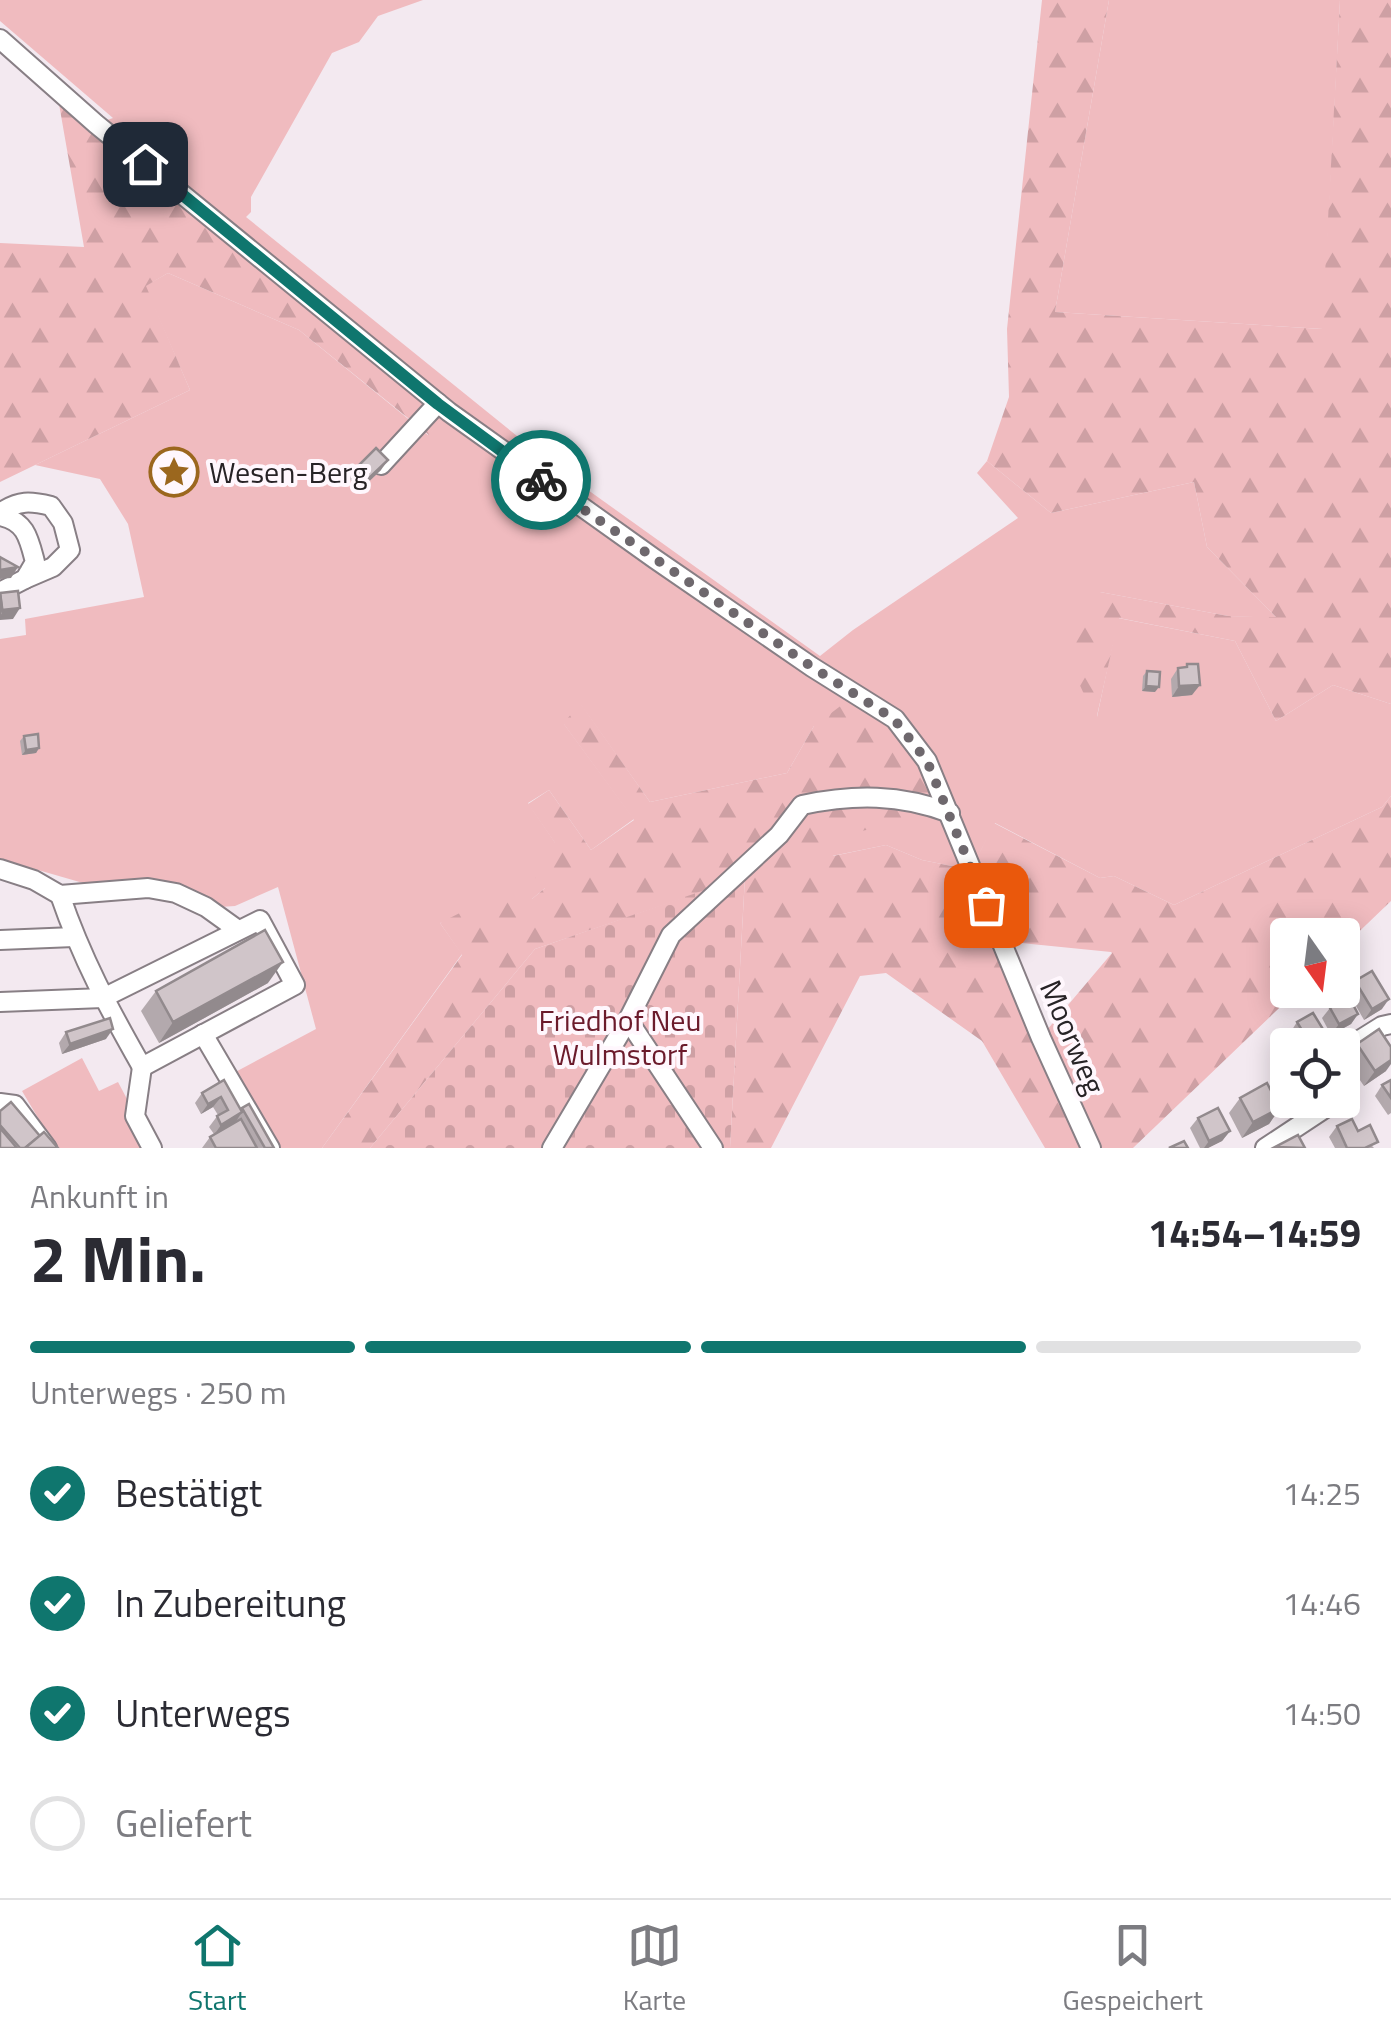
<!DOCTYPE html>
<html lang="de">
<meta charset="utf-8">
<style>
:root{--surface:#fff;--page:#f7f7f7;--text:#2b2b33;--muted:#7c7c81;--line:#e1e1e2;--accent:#0f766e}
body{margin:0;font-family:"Titillium Web",sans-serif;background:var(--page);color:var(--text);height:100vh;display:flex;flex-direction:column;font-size:38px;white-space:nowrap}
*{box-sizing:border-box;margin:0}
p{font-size:32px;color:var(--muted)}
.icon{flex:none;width:55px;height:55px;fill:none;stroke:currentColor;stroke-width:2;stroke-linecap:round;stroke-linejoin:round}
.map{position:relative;height:1148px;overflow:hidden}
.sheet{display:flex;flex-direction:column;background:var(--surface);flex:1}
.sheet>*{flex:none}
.needle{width:65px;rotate:166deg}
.buttons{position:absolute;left:1270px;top:918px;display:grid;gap:20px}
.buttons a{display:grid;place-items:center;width:90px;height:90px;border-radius:10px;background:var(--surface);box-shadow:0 5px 25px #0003;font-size:50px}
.pin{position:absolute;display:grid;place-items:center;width:85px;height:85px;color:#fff;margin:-42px;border-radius:20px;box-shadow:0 5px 15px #0006}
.courier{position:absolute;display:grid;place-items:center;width:100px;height:100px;margin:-50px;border:8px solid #0f766e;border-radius:50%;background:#fff;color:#222;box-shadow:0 2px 12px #0007}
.overview em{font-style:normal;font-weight:700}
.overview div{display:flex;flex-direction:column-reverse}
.overview{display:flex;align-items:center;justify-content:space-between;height:170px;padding:0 30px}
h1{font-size:65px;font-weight:700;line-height:75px}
.bar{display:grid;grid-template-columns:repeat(4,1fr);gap:15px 10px;align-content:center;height:120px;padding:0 30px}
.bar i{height:12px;border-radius:8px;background:var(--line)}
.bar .active{background:var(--accent)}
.bar p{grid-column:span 4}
ol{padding:0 30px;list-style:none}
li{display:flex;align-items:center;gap:30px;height:110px}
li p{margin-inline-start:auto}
li .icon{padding:10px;border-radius:50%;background:var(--accent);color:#fff;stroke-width:4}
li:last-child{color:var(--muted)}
li i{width:55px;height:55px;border:5px solid var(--line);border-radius:50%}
.tab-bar{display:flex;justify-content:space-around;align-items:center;height:140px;border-top:2px solid var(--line);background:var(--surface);font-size:28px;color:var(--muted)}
.tab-bar a{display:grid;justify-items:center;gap:5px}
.tab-bar .active{color:var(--accent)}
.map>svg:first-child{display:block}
</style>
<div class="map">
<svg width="1391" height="1148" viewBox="0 0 1391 1148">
<defs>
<pattern id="forest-firs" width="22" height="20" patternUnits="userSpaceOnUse" patternTransform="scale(2.5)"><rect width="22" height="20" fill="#f0bbbf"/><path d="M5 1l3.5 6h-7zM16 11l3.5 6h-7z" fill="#cea0a4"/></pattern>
<pattern id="cemetery-stones" width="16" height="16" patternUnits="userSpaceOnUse" patternTransform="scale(2.5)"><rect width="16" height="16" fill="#f0bbbf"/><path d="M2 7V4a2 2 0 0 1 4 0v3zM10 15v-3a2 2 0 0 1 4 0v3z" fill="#cea0a4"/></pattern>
</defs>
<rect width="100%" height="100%" fill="#f3e9f0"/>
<g fill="#f0bbbf">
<path d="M0 0H423L378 16 359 42 332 53 251 197V212L246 217 553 465 820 656 853 630 1018 518 977 473 987 461 1051 513 1194 482 1207 547 1277 618 1228 616 1100 592 1097 717 1118 618 1235 641 1276 721 1333 685 1391 704V796L1382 807 1174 905 1114 876 1100 878 995 823 971 870 922 860 886 845 832 856 826 839 814 726 787 773 650 802 581 705 564 724 634 819 591 850 549 790 528 803 556 844 545 888 532 899 440 923 462 954 322 1148H270L228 1076 316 1029 278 887 235 906 220 907 180 885 148 878 90 885 0 859V639L26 635 25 619 144 597 128 524 100 479 35 465 190 390 145 286 168 273 299 330 428 435 449 412 96 124 113 118 0 21Z"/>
<path d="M1109 0H1340L1323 329 1055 312Z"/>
<path d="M82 1058 99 1091 118 1082 153 1148H56L22 1091Z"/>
</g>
<g fill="url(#forest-firs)" fill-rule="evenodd">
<path d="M1042 0H1109L1055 312 1322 329 1340 0H1391V704L1333 685 1276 721 1235 641 1119 618 1096 720 1058 638 1100 592 1228 616 1276 617 1207 547 1194 482 1051 513 987 461 1009 397 1007 329Z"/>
<path d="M59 104 96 124 449 412 429 435 299 330 168 273 146 286 190 390 0 482V243L84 247Z"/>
<path d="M855 695 895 719 950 813 827 838 833 856 886 845 922 860 971 870 994 823 1100 878 1114 876 1174 905 1382 807 1391 796V901L1343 947 1342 935H1288V990H1298L1133 1148H1045L982 1041 886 973 860 976 771 1148H730L745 877 535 949 370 1148H322L462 955 440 923 507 889 532 899 545 888 531 873 555 843 528 804 549 790 591 850 634 820 563 723 581 704 650 802 787 773 814 726ZM1002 941 1111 952 1112 953 1041 1037Z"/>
</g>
<path fill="url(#cemetery-stones)" d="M745 876 730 1148H370L535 949Z"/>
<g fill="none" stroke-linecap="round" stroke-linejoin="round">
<g stroke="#887f85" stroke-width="22">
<g id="minor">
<path d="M0 39 96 124 449 412 655 559 812 667 895 719 927 761 1041 1038 1091 1148"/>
<path d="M381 465 438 403"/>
<path d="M0 513C19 500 30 501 51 506L63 523 70 550 53 567 25 579"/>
<path d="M0 516C26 521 29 539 35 562L25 579 0 592"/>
<path d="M0 869 34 880 60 895 148 888 176 893 206 907 238 930"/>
<path d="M0 940 74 937"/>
<path d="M0 1002 103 998 260 920 295 985 142 1067C109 1009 82 959 60 895"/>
<path d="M628 1020 713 1148"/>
<path d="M203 1034 270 1148"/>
<path d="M1342 1051 1382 1026 1391 1024"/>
<path d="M142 1067 135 1116 152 1148"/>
<path d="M0 1103 15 1105 47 1148"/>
<path d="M552 1148 628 1020 671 935 779 835 802 805C854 794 900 794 950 813"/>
<path d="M1265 1148 1330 1105 1329 1100"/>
</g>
</g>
<use href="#minor" stroke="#fff" stroke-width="18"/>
</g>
<g fill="#b3a9ad">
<path d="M356 468 381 470 360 490 348 478Z"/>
<path d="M1187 664 1192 695 1172 697 1171 679 1178 668H1185Z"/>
<path d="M1147 671 1155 692 1142 691 1143 676Z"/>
<path d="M24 736 39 748 36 753 22 755 20 741Z"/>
<path d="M1355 981 1382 1009 1364 1020 1348 992Z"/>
<path d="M268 983 159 1043 141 1011 156 991Z"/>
<path d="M1330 1008 1358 1014 1351 1024 1331 1035 1322 1018Z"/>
<path d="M1297 1022 1318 1045H1297L1290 1033Z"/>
<path d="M66 1032 106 1039 62 1054 59 1043Z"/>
<path d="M1357 1044 1386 1071 1364 1086 1346 1060Z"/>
<path d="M1288 1072V1100H1300L1283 1109 1271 1088 1279 1077Z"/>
<path d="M224 1080 241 1109 242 1108 274 1148H202L210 1137 214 1134 209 1127 218 1115 213 1107 201 1114 195 1103 202 1093Z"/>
<path d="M1391 1080V1113L1388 1115 1375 1096 1382 1085Z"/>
<path d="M1240 1098 1280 1108 1269 1124 1242 1138 1229 1113Z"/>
<path d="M1198 1118 1230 1131 1222 1141 1208 1148H1200L1190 1128Z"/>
<path d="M1337 1126 1358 1131 1374 1148H1335L1329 1137Z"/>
</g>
<g fill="#928a8d">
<path d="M388 460 381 470 360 490 367 480Z"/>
<path d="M18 567 11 578 0 579V570Z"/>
<path d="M20 608 13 619 0 620V611Z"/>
<path d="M1200 685 1192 695 1172 697 1179 686Z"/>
<path d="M1146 686 1159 687 1155 692 1142 691Z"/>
<path d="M39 748 36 753 22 755 26 750Z"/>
<path d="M283 962 268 983 159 1043 173 1022Z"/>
<path d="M1389 999 1382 1009 1364 1020 1372 1009Z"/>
<path d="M1358 1014 1351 1024 1331 1035 1339 1024Z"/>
<path d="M113 1029 106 1039 62 1054 70 1044Z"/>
<path d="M1326 1034 1318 1045H1309L1310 1044Z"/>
<path d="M1391 1060V1064L1386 1071 1364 1086 1375 1071Z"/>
<path d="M221 1097 213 1107 201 1114 208 1104Z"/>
<path d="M1289 1100H1300L1283 1109Z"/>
<path d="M1280 1108 1269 1124 1242 1138 1253 1122Z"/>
<path d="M242 1112 235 1123 214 1135 221 1125Z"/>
<path d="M1230 1131 1222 1141 1208 1148H1204L1209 1141Z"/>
</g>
<g fill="#d0c5c9" stroke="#928a8d" stroke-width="2.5">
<path d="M376 448 388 460 367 480 356 468Z"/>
<path d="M0 557 18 567 0 570Z"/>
<path d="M18 591 20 608 2 610 0 593Z"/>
<path d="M0 592 3 615 0 616Z"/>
<path d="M1187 664H1198L1200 685 1179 686 1178 668 1187 667Z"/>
<path d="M1147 671 1160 672 1159 687 1146 686Z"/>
<path d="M38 734 39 748 26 750 24 736Z"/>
<path d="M265 930 283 962 173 1022 156 991Z"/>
<path d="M1372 971 1389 999 1372 1009 1355 981Z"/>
<path d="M1349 997 1358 1014 1339 1024 1330 1008Z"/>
<path d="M1313 1013 1326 1034 1310 1044 1297 1022Z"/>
<path d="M110 1018 113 1029 70 1044 66 1032Z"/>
<path d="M1379 1029 1391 1047V1060L1375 1071 1357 1044Z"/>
<path d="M1288 1072V1093L1279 1077Z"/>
<path d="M224 1080 242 1112 221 1125 217 1116 228 1110 221 1097 208 1104 202 1093Z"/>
<path d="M1391 1080V1098L1382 1085Z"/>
<path d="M1267 1083 1280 1108 1253 1122 1240 1098Z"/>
<path d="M11 1102 40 1136 25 1148H20L0 1125V1111Z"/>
<path d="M249 1104 274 1148H265L242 1108Z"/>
<path d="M1218 1108 1230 1131 1209 1141 1198 1118Z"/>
<path d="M241 1119 257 1148H216L210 1137Z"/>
<path d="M1352 1119 1358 1131 1370 1125 1378 1142 1365 1148H1347L1337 1126Z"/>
<path d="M0 1128 17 1148H0Z"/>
<path d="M44 1132 58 1148H25Z"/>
<path d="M1298 1135 1305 1148 1275 1147Z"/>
<path d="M1184 1141 1188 1148H1169Z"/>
</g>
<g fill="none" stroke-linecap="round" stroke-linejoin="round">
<path stroke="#6e686d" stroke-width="10" stroke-dasharray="0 18" d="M541 480 812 667 894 719 927 761 986 905"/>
<path stroke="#0f766e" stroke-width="12" d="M145 164 438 404 541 480"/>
</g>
<defs>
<g id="sight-ring" transform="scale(2.5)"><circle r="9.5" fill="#fff7fd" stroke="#9b671e" stroke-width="1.5"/><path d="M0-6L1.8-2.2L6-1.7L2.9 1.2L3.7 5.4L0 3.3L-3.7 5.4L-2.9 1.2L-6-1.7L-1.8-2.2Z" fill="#9b671e"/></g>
</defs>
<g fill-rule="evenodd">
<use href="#sight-ring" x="174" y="472"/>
</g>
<g text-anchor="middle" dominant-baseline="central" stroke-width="8" stroke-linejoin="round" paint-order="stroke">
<g font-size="30" fill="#272326" stroke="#fff7fd" text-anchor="start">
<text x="209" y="472">Wesen-Berg</text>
</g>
<g font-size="30" fill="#6b1a2b" stroke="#fff7fd">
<text x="620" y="1020">Friedhof Neu<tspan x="620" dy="34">Wulmstorf</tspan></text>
</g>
<g font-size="30" fill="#272326" stroke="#fff7fd">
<text transform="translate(1073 1037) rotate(67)">Moorweg</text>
</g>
</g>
</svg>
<div class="buttons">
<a><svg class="needle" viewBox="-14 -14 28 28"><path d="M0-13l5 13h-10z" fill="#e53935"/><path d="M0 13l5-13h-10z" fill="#7c7c81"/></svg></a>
<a><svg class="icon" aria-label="locate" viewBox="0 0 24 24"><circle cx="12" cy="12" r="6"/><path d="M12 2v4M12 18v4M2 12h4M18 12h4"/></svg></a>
</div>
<div class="pin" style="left:986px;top:905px;background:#ea580c"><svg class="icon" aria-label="bag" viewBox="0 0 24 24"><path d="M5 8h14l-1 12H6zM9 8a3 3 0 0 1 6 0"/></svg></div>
<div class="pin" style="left:145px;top:164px;background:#1f2937"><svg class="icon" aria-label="home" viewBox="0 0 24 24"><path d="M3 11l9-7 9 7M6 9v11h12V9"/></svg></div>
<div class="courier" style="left:541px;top:480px"><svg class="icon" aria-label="bike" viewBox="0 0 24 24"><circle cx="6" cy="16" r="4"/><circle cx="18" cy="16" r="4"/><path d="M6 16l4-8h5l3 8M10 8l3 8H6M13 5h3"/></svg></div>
</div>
<section class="sheet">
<div class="overview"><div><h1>2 Min.</h1><p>Ankunft in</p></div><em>14:54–14:59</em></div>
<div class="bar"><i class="active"></i><i class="active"></i><i class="active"></i><i></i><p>Unterwegs · 250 m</p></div>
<ol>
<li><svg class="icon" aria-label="check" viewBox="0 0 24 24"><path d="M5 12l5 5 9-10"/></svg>Bestätigt<p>14:25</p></li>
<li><svg class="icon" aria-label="check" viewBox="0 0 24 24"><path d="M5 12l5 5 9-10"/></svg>In Zubereitung<p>14:46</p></li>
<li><svg class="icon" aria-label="check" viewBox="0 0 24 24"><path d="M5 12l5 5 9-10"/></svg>Unterwegs<p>14:50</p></li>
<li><i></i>Geliefert</li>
</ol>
</section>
<nav class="tab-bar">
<a class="active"><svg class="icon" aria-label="home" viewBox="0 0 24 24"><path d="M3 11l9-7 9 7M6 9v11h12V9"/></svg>Start</a>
<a><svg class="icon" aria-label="map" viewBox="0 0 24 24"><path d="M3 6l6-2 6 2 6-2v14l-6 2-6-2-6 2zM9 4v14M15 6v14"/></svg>Karte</a>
<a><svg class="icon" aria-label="saved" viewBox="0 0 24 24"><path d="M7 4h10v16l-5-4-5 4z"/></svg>Gespeichert</a>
</nav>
